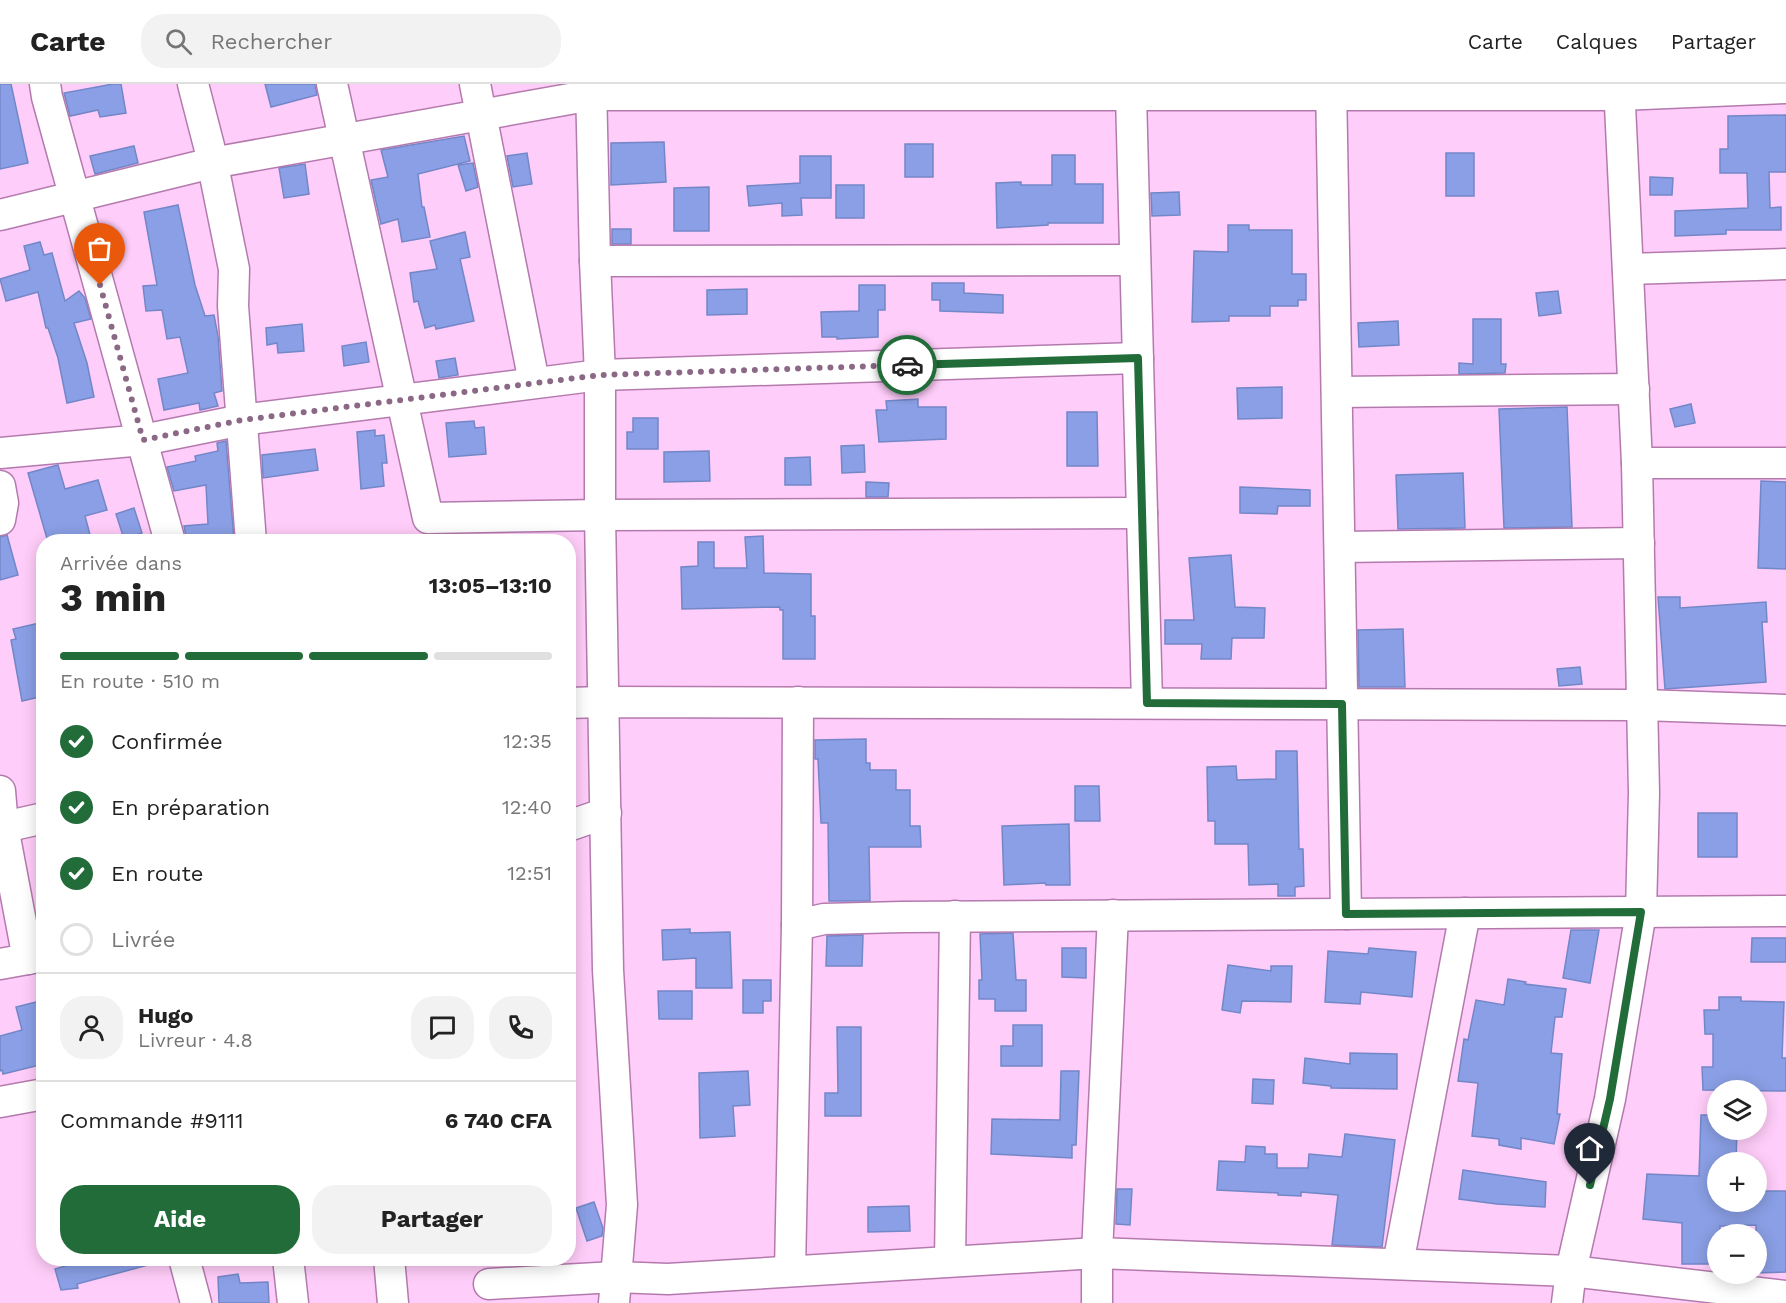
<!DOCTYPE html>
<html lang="fr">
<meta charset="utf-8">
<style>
:root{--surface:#fff;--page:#f2f2f2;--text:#222;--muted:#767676;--line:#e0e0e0;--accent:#226c3a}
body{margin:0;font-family:"Work Sans",sans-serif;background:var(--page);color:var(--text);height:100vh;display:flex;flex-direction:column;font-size:22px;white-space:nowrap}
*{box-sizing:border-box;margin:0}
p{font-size:20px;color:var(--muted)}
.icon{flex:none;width:33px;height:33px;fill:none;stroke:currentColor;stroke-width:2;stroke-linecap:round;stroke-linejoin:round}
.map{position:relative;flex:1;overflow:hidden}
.details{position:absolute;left:36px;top:450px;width:540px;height:732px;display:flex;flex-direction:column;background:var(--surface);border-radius:24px;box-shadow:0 3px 15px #0003}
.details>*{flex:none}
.buttons{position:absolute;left:1707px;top:996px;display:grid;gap:12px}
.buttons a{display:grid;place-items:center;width:60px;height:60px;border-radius:50%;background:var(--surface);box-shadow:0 3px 15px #0003;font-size:30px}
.pin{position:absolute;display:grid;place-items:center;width:51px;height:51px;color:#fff;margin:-62px -26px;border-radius:50% 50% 50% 0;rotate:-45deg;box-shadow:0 0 6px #0007}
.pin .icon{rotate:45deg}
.courier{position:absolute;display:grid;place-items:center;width:60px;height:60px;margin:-30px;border:4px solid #226c3a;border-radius:50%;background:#fff;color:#222;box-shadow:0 2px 8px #0007}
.head em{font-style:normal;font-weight:700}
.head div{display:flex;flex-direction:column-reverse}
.head{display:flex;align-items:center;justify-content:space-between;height:102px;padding:0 24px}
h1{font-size:39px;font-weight:700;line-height:45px}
.bar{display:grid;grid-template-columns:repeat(4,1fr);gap:9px 6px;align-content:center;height:72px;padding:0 24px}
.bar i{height:8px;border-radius:4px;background:var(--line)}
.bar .on{background:var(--accent)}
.bar p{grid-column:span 4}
.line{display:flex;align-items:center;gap:15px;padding:0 24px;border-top:2px solid var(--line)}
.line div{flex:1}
.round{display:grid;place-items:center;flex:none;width:63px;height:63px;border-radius:24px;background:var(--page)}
ol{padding:0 24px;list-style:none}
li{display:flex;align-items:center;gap:18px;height:66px}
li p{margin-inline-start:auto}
li .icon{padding:6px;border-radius:50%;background:var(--accent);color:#fff;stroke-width:4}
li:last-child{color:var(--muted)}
li i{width:33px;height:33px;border:3px solid var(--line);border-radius:50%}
.button{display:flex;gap:12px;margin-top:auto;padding:12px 24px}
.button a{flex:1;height:69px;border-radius:24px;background:var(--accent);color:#fff;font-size:24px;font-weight:700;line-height:69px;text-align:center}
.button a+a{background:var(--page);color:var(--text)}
header{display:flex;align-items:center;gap:36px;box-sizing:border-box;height:84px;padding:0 30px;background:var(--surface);border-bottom:2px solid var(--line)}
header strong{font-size:28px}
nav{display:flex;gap:33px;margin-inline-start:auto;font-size:21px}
.search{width:420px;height:54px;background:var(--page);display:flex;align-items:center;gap:15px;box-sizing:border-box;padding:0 21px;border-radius:24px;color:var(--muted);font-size:22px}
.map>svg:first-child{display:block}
</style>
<header>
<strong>Carte</strong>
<div class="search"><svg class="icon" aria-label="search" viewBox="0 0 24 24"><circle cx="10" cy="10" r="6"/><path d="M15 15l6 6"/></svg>Rechercher</div>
<nav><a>Carte</a><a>Calques</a><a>Partager</a></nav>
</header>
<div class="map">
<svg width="1786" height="1219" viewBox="0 0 1786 1219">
<rect width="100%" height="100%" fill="#ffcdf9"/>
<g fill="#8a9fe5" stroke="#7387c8" stroke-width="1.5">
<path d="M0 0H11L28 79 0 85Z"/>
<path d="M113 0H121L126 29 100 33 98 26 70 32 64 9Z"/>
<path d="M265 0H315L317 11 271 23Z"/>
<path d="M1786 31V88H1769L1770 124 1781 123V146H1726V150L1675 152V127L1748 124 1747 89H1720V65H1728V32Z"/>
<path d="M464 52 470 77 418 90 422 123H424L430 153 402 158 398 135 381 140 371 96 388 93 381 66Z"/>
<path d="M664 58 666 98 611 101V59Z"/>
<rect x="905" y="60" width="28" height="33"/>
<path d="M134 62 138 79 95 90 90 72Z"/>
<path d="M527 69 532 100 513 103 507 72Z"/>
<rect x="1446" y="69" width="28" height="43"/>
<path d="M1052 71H1075V100H1103V139H1048V141L997 144 996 99 1021 98V101H1052Z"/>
<path d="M800 72H831V114H801L802 131 782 132V119L749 122 747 102 800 99Z"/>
<path d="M473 79 478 103 466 107 458 81Z"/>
<path d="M305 80 309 110 284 114 279 84Z"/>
<path d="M1650 93 1673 94 1672 111H1650Z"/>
<rect x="836" y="101" width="28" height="33"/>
<path d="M709 103V147H674V104Z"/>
<path d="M1179 108 1180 131 1152 132 1151 109Z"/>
<path d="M178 121 195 201 205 232 214 231 218 252 222 307 214 309 218 322 200 326 199 319 164 326 158 295 188 289 180 253 167 255 162 226 146 227 143 202 157 201 144 128Z"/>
<path d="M1228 141H1249V146H1292V190H1306V216H1298V222H1270V232H1229V237L1192 238 1194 167 1228 168Z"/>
<rect x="612" y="145" width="19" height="15"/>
<path d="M465 148 470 173 460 175 474 237 436 245 435 241 425 244 418 217 414 218 410 189 437 185 430 157Z"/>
<path d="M40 158 44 171 52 169 65 217 79 207 85 214 91 235 74 239 87 279 94 313 67 319 58 274 48 244H46L38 208 6 217 0 195 30 186 24 162Z"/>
<path d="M932 199H964V209L1003 211V229L940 227V216H932Z"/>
<path d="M859 201H885V226H878V253L837 255V253H822L821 228 859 227Z"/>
<path d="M747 205V230L707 231V206Z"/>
<path d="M1558 207 1561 229 1539 232 1536 209Z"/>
<path d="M1473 235H1501V280H1506L1505 289 1459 290V279L1473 280Z"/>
<path d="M1398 237 1399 261 1359 263 1358 239Z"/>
<path d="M302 240 304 267 278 269 277 259 267 261 266 244Z"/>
<path d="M366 258 369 278 344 282 342 262Z"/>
<path d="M455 274 458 291 439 294 436 277Z"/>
<path d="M1282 303V334L1238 335 1237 304Z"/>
<path d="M918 315V323H946V355L879 358 876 326H887L886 317Z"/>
<path d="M1691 320 1695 339 1675 343 1670 325Z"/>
<path d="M1567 323 1572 443 1504 444 1499 325Z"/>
<path d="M1067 328H1097L1098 382H1067Z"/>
<path d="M633 334H658V365H627V348H633Z"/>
<path d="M474 337 475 344 484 343 486 370 449 373 446 339Z"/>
<path d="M375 346V352L384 351 387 379H382L384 402 361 405 357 348Z"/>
<path d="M226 357 234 456 187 458 184 442 208 440 206 401 174 407 167 383 196 377 195 372 218 367 217 359Z"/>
<path d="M864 361 865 388 842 389 841 362Z"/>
<path d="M315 365 318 386 263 394 262 371Z"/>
<path d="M709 367 710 397 664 398V368Z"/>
<path d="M810 373 811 401H785V374Z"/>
<path d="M58 381 65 405 98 396 107 426 85 432 92 458H48L28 389Z"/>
<path d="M1463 389 1465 444 1398 445 1396 391Z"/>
<path d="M1761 397 1786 398V485L1758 484Z"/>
<path d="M866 398 889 399 888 413H866Z"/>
<path d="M1240 403 1310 406V422H1278L1277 430 1240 429Z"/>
<path d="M134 424 142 449 124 455 116 430Z"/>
<path d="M7 451 18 491 0 496V453Z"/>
<path d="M763 452 764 489 811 490V532H815V575H783V526H780V523L682 525 681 483 698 482V458H714V484H747L745 453Z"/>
<path d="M1231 471 1235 523 1265 524 1264 554H1232L1231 575H1201L1202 560H1165V536H1194L1189 474Z"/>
<path d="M1658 513H1680V524L1766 518 1767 538H1762L1766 598 1665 605Z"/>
<path d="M44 538V612L22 617 11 556 16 555 13 545Z"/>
<path d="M1403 545 1405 603H1359L1358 546Z"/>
<path d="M1580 583 1582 600 1559 602 1557 585Z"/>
<path d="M866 655V679H870V686H896V706H910V742H920L921 763H869L870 817H829L828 739H821L818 675H815V656Z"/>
<path d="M1276 667H1297L1299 765H1303L1304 802 1295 803V812H1278V800L1249 801 1248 760H1215V737H1208L1207 683 1236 682 1237 696 1276 695Z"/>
<path d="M1075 702H1099L1100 737H1075Z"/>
<rect x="1698" y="729" width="39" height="44"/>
<path d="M1069 740 1070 801H1046L1045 799 1004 801 1002 742Z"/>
<path d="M690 845V849L730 848 732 904H696V874L663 876 662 846Z"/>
<path d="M1571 846H1599L1590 899 1563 894Z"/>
<path d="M1013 849 1016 896H1026V927H995V915H979V896H982L980 850Z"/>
<path d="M863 851 862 882H826L827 852Z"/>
<path d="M1752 854H1786V878H1751Z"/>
<path d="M1062 864H1086V894L1062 893Z"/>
<path d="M1369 864 1416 868 1412 913 1361 908 1360 920 1325 918 1328 867 1368 870Z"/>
<path d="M1228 881 1271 887V882H1292L1291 918 1242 917 1240 929 1222 926Z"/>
<path d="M1508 895 1526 898 1525 900 1566 905 1562 933H1555L1551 969 1562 970 1557 1030H1560L1554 1060 1521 1054V1065L1499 1061V1055L1472 1052 1478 999 1458 997 1464 955 1468 956 1476 916 1504 921Z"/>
<path d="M743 896H771V917H763V929H743Z"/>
<path d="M658 907H692V935H659Z"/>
<path d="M1719 913H1741V917L1784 918 1782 974H1786V1007L1703 1006 1702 983H1713V950H1705L1704 926H1719Z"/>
<path d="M44 916V980L3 990 2 986 0 987V952L22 946 16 923Z"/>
<path d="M1013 941H1042V982H1001V962H1013Z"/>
<path d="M837 943H861V1032H825V1009H838Z"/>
<path d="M1350 969 1397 970V1005L1331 1004V1002L1303 999 1305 974 1350 980Z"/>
<path d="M748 987 750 1021 733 1022 735 1052 700 1054 699 989Z"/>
<path d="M1061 987H1079L1076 1061H1072V1074L991 1070 992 1035 1060 1036Z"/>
<path d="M1253 995 1274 996 1273 1020 1252 1019Z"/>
<path d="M1701 1031H1718V1046H1737L1736 1078H1718V1118H1756V1107H1786V1188L1756 1189V1141L1720 1142V1150H1718V1180H1682V1139L1643 1135 1647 1090 1699 1092Z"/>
<path d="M1345 1050 1395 1056 1382 1163 1332 1161 1338 1111 1301 1108V1112L1278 1111V1109L1217 1106 1219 1077 1245 1078 1246 1062 1265 1063V1070H1277V1084H1308L1309 1070 1342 1073Z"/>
<path d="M1463 1086 1546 1098 1545 1123 1497 1120 1459 1115Z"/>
<path d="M1117 1105H1132L1130 1141 1116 1140Z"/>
<path d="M594 1118 603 1144 602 1152 587 1157 576 1124Z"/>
<path d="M909 1122 910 1147 868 1148V1123Z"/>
<path d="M92 1174H151L152 1180 77 1200 78 1204 61 1206 55 1185Z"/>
<path d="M238 1190 240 1199 268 1198 269 1219H219L218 1193Z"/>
</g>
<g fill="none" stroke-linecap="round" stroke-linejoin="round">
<g stroke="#b47aae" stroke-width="33">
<g id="minor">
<path d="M45 0 47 13 170 458"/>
<path d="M193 0 209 62 234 185 233 222 251 458"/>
<path d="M332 0 428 434 600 431 1142 429"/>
<path d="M475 0 534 298"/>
<path d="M591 0 595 177 600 291V431L608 886 622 1121 614 1219"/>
<path d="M1331 0 1346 830"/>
<path d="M1131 11 1147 619"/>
<path d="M0 131 212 79 592 11H1620L1786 4"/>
<path d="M595 177 1135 176"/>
<path d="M1628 185 1786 180"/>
<path d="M1337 308 1634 305"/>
<path d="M0 369 143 356 242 336 600 291 1138 274"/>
<path d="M1637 379H1786"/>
<path d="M0 402 3 419 0 436"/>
<path d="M1340 463 1639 459"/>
<path d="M568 619 603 618 1642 621 1786 626"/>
<path d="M0 707 3 743 28 875"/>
<path d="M568 742 606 729"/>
<path d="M0 744 44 734"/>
<path d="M797 841 824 835 902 833 1786 827"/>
<path d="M0 880 44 872"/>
<path d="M0 1018 44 1010"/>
<path d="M184 1174 196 1219"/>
<path d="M288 1174 293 1219"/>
<path d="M389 1174 393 1219"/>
<path d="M950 1177 955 832"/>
<path d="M1398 1180 1465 829"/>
<path d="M790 1187 797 841 798 618"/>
<path d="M489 1200 615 1193 668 1195 1097 1169 1571 1187 1786 1212"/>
<path d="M1097 1219V1169L1113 831"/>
<path d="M1567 1219 1571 1187 1610 1015 1641 828 1644 709 1637 379 1619 0"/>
</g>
</g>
<use href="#minor" stroke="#fff" stroke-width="30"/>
</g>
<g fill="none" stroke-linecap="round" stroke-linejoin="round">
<path stroke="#8a6886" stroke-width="6" stroke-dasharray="0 10.8" d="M100 201 143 356 242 336 600 291 907 281"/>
<path stroke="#226c3a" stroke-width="8" d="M907 281 1138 274 1147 619 1342 620 1346 830 1641 828 1610 1015 1590 1101"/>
</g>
</svg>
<div class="buttons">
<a><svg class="icon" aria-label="layers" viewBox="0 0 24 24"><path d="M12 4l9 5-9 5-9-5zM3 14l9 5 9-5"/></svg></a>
<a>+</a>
<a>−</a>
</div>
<div class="pin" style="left:100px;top:201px;background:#ea580c"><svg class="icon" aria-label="bag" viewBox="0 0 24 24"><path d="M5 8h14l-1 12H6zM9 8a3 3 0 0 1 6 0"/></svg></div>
<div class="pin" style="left:1590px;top:1101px;background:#1f2937"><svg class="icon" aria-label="home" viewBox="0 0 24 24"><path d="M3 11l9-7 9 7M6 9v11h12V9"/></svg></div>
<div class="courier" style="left:907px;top:281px"><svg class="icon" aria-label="car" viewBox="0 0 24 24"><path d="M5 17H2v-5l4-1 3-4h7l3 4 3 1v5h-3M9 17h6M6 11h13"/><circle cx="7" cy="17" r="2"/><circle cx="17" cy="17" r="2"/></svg></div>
<section class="details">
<div class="head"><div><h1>3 min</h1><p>Arrivée dans</p></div><em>13:05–13:10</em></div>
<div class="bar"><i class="on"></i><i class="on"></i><i class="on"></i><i></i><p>En route · 510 m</p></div>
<ol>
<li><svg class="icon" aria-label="check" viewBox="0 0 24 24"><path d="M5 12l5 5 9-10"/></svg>Confirmée<p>12:35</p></li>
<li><svg class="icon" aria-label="check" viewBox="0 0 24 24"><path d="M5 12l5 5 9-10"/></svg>En préparation<p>12:40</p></li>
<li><svg class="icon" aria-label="check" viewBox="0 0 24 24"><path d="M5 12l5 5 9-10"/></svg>En route<p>12:51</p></li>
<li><i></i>Livrée</li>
</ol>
<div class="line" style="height:108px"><a class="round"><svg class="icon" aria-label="person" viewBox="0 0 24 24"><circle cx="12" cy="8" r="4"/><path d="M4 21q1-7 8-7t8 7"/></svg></a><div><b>Hugo</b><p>Livreur · 4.8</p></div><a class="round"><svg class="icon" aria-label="chat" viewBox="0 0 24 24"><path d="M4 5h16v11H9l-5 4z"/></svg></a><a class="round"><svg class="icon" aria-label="phone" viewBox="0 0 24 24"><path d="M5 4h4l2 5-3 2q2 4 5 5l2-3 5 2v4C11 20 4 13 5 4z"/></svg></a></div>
<div class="line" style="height:78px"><div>Commande #9111</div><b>6 740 CFA</b></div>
<div class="button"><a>Aide</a><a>Partager</a></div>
</section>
</div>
